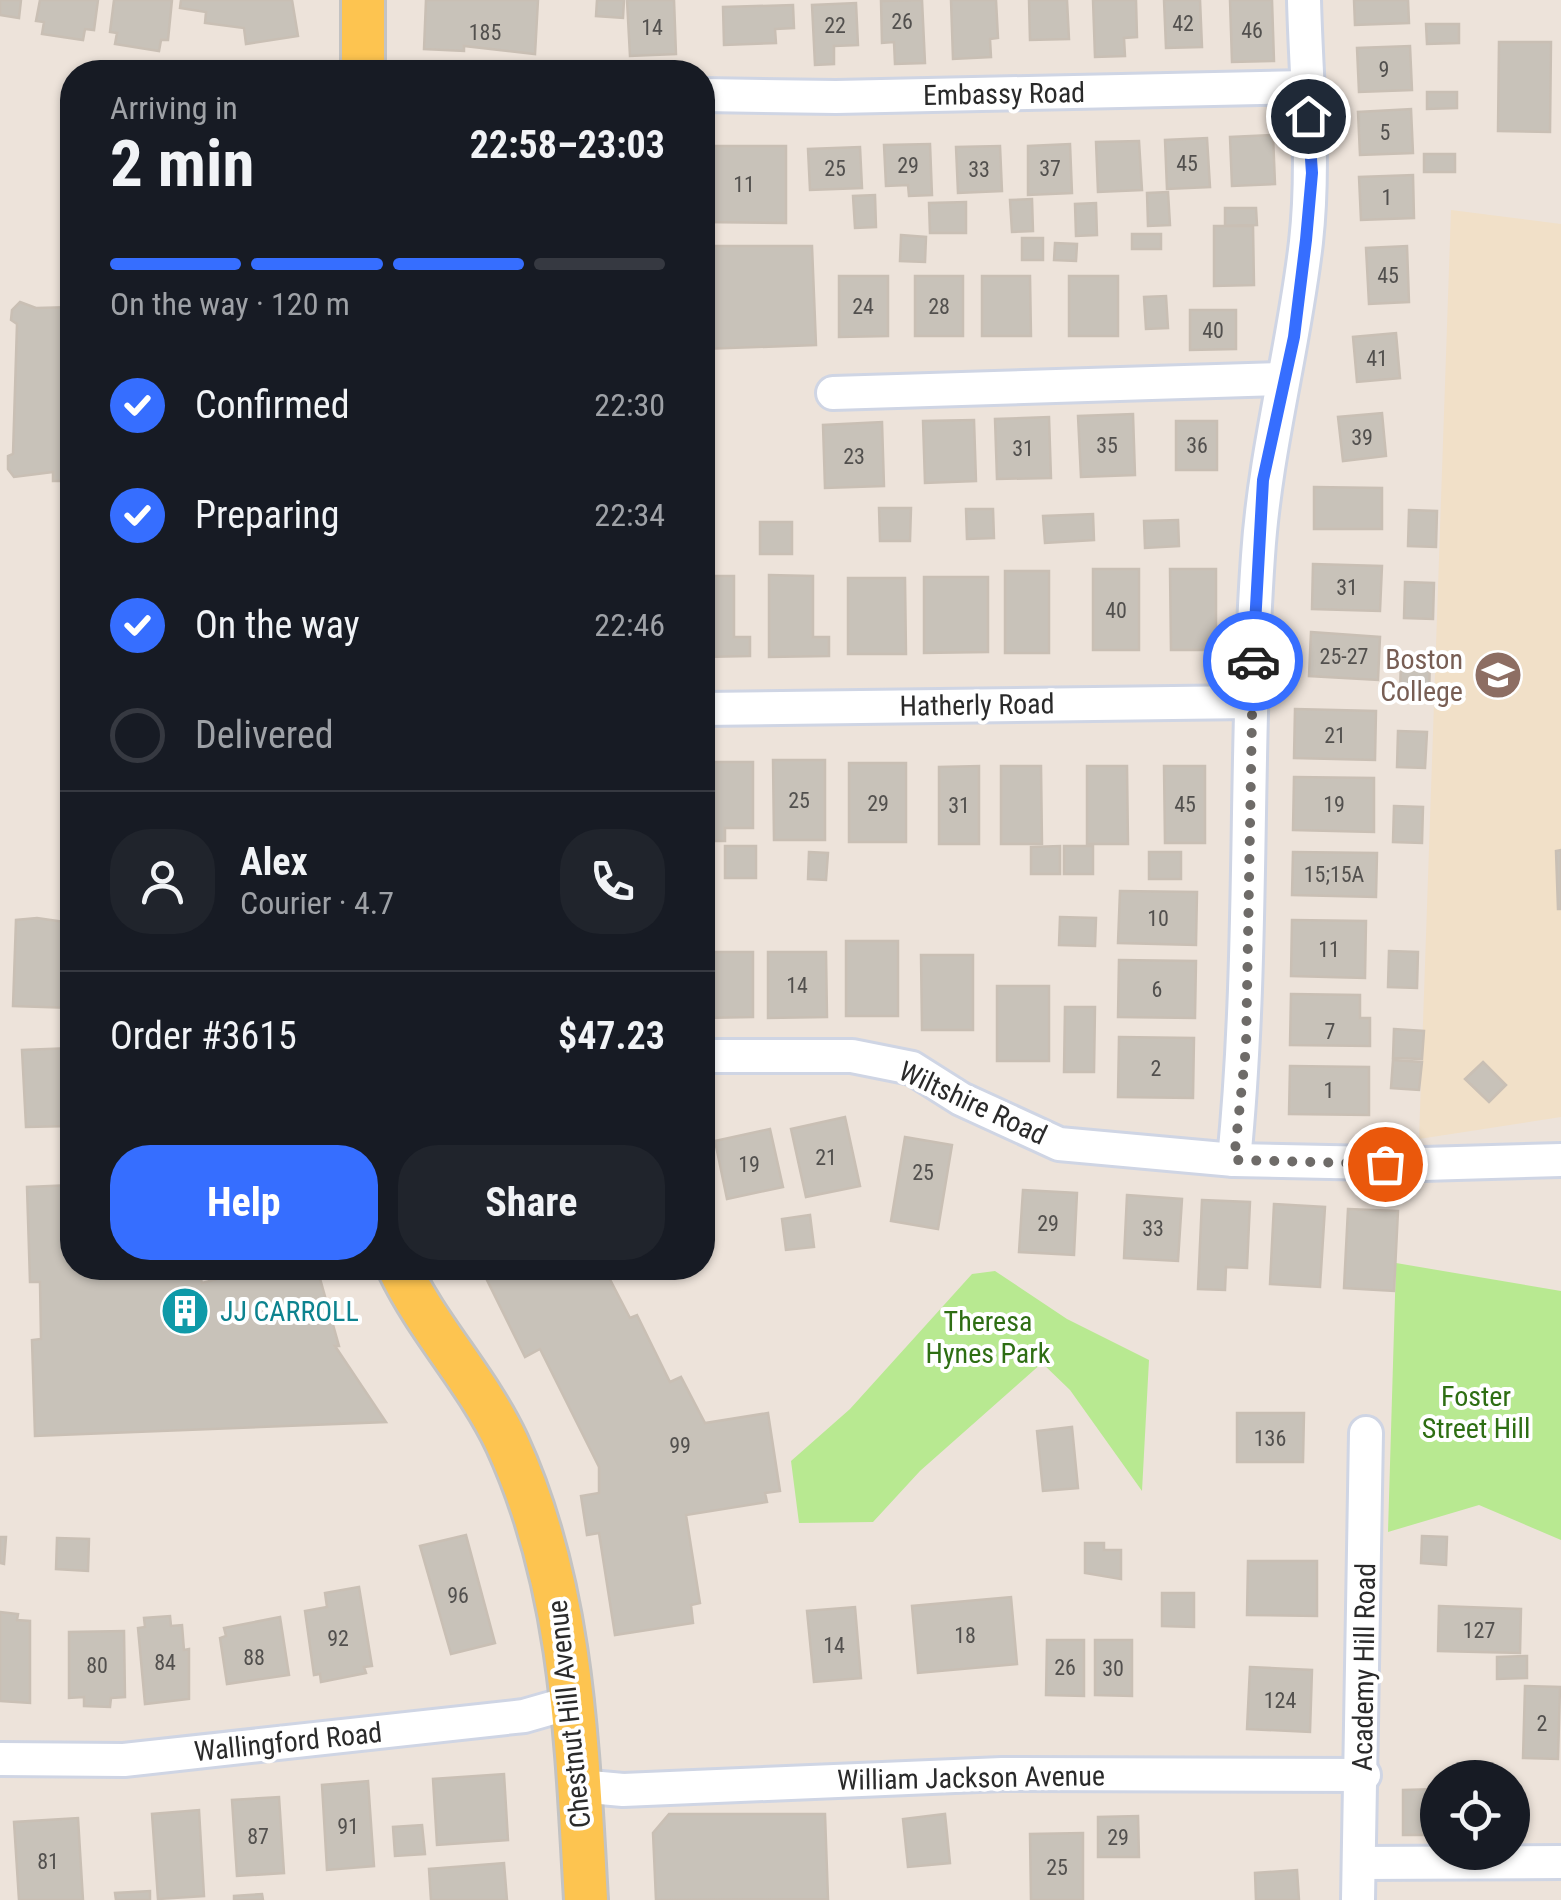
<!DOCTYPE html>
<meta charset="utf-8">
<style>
:root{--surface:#171b24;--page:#20242c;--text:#f1f3f6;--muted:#9ea1a6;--line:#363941;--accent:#366eff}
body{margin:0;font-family:"Roboto Condensed",sans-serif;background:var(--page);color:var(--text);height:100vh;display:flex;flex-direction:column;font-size:38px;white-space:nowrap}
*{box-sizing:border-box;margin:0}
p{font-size:32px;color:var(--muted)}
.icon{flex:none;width:55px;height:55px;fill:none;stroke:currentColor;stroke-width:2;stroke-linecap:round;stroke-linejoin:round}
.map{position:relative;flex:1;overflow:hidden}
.panel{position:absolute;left:60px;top:60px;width:655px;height:1220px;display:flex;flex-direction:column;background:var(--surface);border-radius:40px;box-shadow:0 2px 8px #0004}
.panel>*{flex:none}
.fabs{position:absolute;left:1420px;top:1760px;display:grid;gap:20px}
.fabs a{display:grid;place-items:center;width:110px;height:110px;border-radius:50%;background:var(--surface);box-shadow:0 2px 8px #0004;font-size:50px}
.pin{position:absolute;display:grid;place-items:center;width:85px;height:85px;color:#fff;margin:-42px;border:5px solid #fff;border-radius:50%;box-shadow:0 2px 10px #0007}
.courier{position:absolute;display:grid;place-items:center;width:100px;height:100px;margin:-50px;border:8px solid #366eff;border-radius:50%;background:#fff;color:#222;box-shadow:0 2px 12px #0007}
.head em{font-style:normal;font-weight:700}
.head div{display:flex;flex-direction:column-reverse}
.head{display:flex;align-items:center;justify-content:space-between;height:170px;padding:0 50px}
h1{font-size:65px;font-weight:700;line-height:75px}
.bar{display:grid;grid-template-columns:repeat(4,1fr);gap:15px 10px;align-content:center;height:120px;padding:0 50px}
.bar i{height:12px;border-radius:8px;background:var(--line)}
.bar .current{background:var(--accent)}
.bar p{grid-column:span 4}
.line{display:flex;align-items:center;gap:25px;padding:0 50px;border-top:2px solid var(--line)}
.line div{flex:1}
.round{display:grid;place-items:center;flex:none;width:105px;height:105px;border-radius:40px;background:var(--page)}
ol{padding:0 50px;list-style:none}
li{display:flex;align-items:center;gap:30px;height:110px}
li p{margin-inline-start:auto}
li .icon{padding:10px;border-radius:50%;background:var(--accent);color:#fff;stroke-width:4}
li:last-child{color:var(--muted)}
li i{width:55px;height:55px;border:5px solid var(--line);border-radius:50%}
.primary-button{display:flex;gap:20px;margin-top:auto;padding:20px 50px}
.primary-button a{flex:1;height:115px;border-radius:40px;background:var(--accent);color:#fff;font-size:40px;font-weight:700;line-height:115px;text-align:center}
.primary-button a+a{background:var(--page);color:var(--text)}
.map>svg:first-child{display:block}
</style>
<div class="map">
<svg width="1561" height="1900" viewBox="0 0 1561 1900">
<rect width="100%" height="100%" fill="#ede3da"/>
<path fill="#f1e0c8" d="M1451 210 1561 224V1117L1419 1139Z"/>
<g fill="#b8e991">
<path d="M1396 1263 1561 1291V1540L1479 1505 1388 1532Z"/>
<path d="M995 1271 1067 1319 1149 1360 1142 1491 1070 1390 1042 1363 920 1471 873 1522 799 1523 791 1461 850 1409 972 1274Z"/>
</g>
<g fill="#c8c2b9" stroke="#c9bfb4" stroke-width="2.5">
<path d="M0 0H21L19 18 0 15Z"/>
<path d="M40 0H98L94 30 85 29 83 40 42 34 44 22 36 21Z"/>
<path d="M114 0H172L168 40H161L159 51 115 44 117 33 110 32Z"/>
<path d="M181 0H292L298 36 246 44 244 28 205 23 206 12 180 8Z"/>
<path d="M426 0H538L535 54 464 46V51L424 49Z"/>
<path d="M597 0H624L623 18 596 16Z"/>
<path d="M627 0H674L676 54 630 56Z"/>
<path d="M922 0 925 63 895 64 894 42 882 43 881 1Z"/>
<path d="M951 0H996L998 38 990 39 991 57 953 59Z"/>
<path d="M1029 0H1067L1069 39 1030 40Z"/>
<path d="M1093 0H1136L1137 37 1124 38 1125 56 1095 57Z"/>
<path d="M1164 0H1200L1202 47 1166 48Z"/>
<path d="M1230 0H1272L1274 61 1232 62Z"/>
<path d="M1354 0H1408L1409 23 1355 25Z"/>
<path d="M856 3 858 45 834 46V64L815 65 812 5Z"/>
<path d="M793 5 794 28 775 29 776 43 724 45 723 7Z"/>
<path d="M1426 24H1459V43L1427 44Z"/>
<path d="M1499 42H1551L1550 132 1498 131Z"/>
<path d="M1410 46 1412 90 1359 92 1357 48Z"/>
<rect x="227" y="63" width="79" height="9"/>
<path d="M1427 92H1457V108L1427 109Z"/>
<path d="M1411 109 1413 153 1360 155 1358 112Z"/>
<path d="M1273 135 1275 184 1232 186 1230 137Z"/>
<path d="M1207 138 1210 187 1167 189 1165 140Z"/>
<path d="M1139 141 1142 190 1098 192 1096 142Z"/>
<path d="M930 144 932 195 909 196 908 185 886 186 884 145Z"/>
<path d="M1070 144 1072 193 1028 195V146Z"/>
<path d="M702 146H786V223L702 222Z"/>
<path d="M1000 146 1002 191 958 193 956 147Z"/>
<path d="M860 147 862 188 810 190 808 149Z"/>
<rect x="1424" y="154" width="31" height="18"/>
<path d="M1413 175 1414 218 1361 220 1359 177Z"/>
<path d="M1168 192 1170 225 1148 226 1147 193Z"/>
<path d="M875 195 876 227 855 228 853 196Z"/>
<path d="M1032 199 1033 231 1012 232 1010 200Z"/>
<path d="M966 202V233H930L929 203Z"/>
<path d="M1096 203 1097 235 1076 236 1075 204Z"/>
<path d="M1225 208H1256L1257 225 1225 226Z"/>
<path d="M1214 226H1253L1254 285 1214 286Z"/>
<rect x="1132" y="234" width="29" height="15"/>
<path d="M901 235 926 237 925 262 900 261Z"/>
<rect x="1022" y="238" width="21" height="22"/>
<path d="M1055 243 1077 244 1076 261 1054 260Z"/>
<path d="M702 246H812L816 345 702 349Z"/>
<path d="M1407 246 1409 302 1369 304 1366 248Z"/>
<path d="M839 276H888V336L839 337Z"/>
<rect x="915" y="276" width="48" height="60"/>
<path d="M982 276H1030L1031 336H982Z"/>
<rect x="1069" y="276" width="49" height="60"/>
<path d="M1166 296 1168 328 1146 329 1144 297Z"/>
<path d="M20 302 36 308 72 307V475H67V481H53V472L14 477 8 469V456L13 454 17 324 11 320 12 310Z"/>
<path d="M1190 310H1236V349L1190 350Z"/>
<path d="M1396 333 1400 378 1357 382 1353 337Z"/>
<path d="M1382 413 1386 456 1343 461 1338 417Z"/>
<path d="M1133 414 1135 475 1081 477 1078 416Z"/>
<path d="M1049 417 1051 478 997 479 995 419Z"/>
<path d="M974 420 976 481 925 483 923 421Z"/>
<rect x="1176" y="421" width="41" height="49"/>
<path d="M882 422 884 486 825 488 823 425Z"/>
<path d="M1314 487 1382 488V529H1314Z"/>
<path d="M879 508H911L910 541H880Z"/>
<path d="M966 509H993L994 538 967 539Z"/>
<path d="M1409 510 1437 511 1436 547 1408 546Z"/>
<path d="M1093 514 1094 540 1045 543 1043 516Z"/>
<path d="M1178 520 1179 546 1145 548 1144 521Z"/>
<rect x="760" y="522" width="32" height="32"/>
<path d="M1313 564 1382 566 1380 611 1312 609Z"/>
<rect x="1093" y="569" width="46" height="81"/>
<path d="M1170 569H1216V650H1171Z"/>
<rect x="1005" y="571" width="44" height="82"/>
<path d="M769 575 813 576V637H829V656L769 657Z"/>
<path d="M702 576H734V637H750V656L702 657Z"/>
<path d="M924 577H988V652L924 653Z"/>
<path d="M848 578H905L906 654H848Z"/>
<path d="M1405 582 1434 583 1433 619 1404 618Z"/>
<path d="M1311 632 1380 637 1378 680 1309 676Z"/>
<path d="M1401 658 1430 659 1429 695 1400 694Z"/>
<path d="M1295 709 1376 711 1375 760 1294 758Z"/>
<path d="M1398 731 1427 732 1425 768 1397 767Z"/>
<path d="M773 760H825V840H774Z"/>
<path d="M702 762H753V828H725V841H702Z"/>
<rect x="849" y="763" width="57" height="79"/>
<path d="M979 766V844H939V767Z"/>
<path d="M1001 766H1041L1042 844H1001Z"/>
<path d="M1087 766H1127L1128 844H1087Z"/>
<path d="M1164 766H1205V843H1165Z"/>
<path d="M1294 777 1374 778V832L1293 830Z"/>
<path d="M1394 806 1423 807 1422 843 1393 842Z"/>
<rect x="725" y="846" width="31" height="32"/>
<path d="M1060 846V874H1031V847Z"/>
<rect x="1064" y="846" width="29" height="28"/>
<path d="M1561 850V909H1558L1556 851Z"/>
<path d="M809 852 828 853 826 880 808 879Z"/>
<rect x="1149" y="852" width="32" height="27"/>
<path d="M1293 852 1377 853 1376 897 1292 895Z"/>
<path d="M1120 891 1197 892 1196 945 1118 943Z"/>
<path d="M1060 917 1096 918 1095 946 1059 945Z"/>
<path d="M37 918 72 923V1008L13 1006 16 920Z"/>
<path d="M1292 920 1366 921 1365 978 1291 976Z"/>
<rect x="846" y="941" width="52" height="75"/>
<path d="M1389 951 1418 952 1417 988 1388 987Z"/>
<path d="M702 952H753V1017L702 1018Z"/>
<path d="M768 952H826L827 1017 768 1018Z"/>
<path d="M921 955H973V1030H922Z"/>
<path d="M1119 960 1196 961 1195 1018 1118 1017Z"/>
<rect x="997" y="986" width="52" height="75"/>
<path d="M1291 994 1360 995V1018H1370V1046L1290 1045Z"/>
<path d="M1065 1007H1095L1094 1072H1064Z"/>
<path d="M1394 1029 1424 1031 1422 1059 1393 1058Z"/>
<path d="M1119 1037 1194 1038 1193 1098 1118 1097Z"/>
<path d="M72 1048V1126L26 1127 22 1050Z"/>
<path d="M1393 1060 1422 1062 1419 1090 1391 1088Z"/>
<path d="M1483 1062 1506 1085 1489 1102 1465 1079Z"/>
<path d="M1290 1066 1369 1067V1115L1289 1114Z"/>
<path d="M845 1117 860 1186 806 1197 791 1129Z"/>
<path d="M770 1129 783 1187 727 1199 715 1141Z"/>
<path d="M905 1137 952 1145 938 1229 891 1221Z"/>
<path d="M72 1185V1268H198L202 1283 260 1268H317L339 1346H335L386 1422 35 1436 32 1340 41 1339 40 1282H30L27 1187Z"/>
<path d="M1023 1190 1077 1193 1074 1255 1019 1252Z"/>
<path d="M1127 1195 1182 1199 1178 1261 1124 1258Z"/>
<path d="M1202 1200 1250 1202 1247 1268 1226 1267 1225 1290 1198 1289Z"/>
<path d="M1274 1204 1325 1207 1320 1287 1270 1284Z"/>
<path d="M1348 1209 1398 1211 1394 1291 1344 1288Z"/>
<path d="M810 1215 814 1247 786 1250 782 1219Z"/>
<path d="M481 1268H604L630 1318 637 1315 670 1382 681 1377 705 1423 768 1413 780 1491 765 1493 767 1502 686 1515 700 1603 691 1605 693 1623 615 1635 599 1533 587 1535 581 1496 599 1493V1467L540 1349 525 1357Z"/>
<path d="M1237 1413H1304L1303 1462H1237Z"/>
<path d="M1072 1427 1078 1488 1043 1491 1037 1431Z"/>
<path d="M466 1535 495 1643 451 1654 420 1546Z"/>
<path d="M1422 1536 1447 1537 1446 1565 1421 1563Z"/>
<path d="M0 1537H6L4 1564 0 1563Z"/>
<path d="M57 1538 89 1539 88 1571 56 1569Z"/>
<path d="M1085 1543H1104V1550H1121V1579L1085 1573Z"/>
<path d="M1248 1561H1317V1616L1247 1615Z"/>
<path d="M359 1587 372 1666 364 1667 366 1673 321 1682 320 1674 314 1675 305 1611 327 1607 325 1593Z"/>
<path d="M1162 1593H1194V1627L1162 1626Z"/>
<path d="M1011 1597 1017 1664 918 1673 912 1606Z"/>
<path d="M1439 1606 1521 1609 1520 1653 1438 1651Z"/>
<path d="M855 1607 861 1678 814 1682 807 1611Z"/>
<path d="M0 1612 18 1614 17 1620 30 1621V1703L0 1701Z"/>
<path d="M170 1616 171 1626 182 1625 184 1650 189 1649V1699L145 1704 138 1628 145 1627 144 1618Z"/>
<path d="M280 1617 289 1675 227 1684 220 1638 226 1636 224 1628Z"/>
<path d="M124 1631 125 1697 111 1698 110 1707 84 1706V1697L69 1698V1632Z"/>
<path d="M1047 1640H1084V1696L1046 1695Z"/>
<path d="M1095 1640H1132V1696L1095 1695Z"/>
<path d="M1527 1656V1678L1497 1679V1657Z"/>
<path d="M1250 1667 1312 1670 1310 1732 1247 1729Z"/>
<path d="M1525 1686 1560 1687 1558 1759 1523 1758Z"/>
<path d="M504 1774 508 1840 437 1845 433 1779Z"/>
<path d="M368 1781 374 1866 327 1870 322 1785Z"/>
<path d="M1438 1789V1835H1403V1790Z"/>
<path d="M279 1797 284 1873 237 1876 232 1800Z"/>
<path d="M199 1810 204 1896 158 1899 152 1814Z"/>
<path d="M669 1814H825L828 1899 656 1900 653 1833Z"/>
<path d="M945 1814 950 1863 908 1867 903 1819Z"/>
<path d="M1138 1816 1139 1857H1098V1817Z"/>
<path d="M78 1818 83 1900H19L14 1822Z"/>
<path d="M422 1825 425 1854 395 1856 393 1827Z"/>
<path d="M1083 1833V1900H1031L1030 1834Z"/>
<path d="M504 1863 507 1900H431L429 1869Z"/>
<path d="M1297 1870 1299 1900H1256L1255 1873Z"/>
<path d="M150 1891V1900H116L115 1893Z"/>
<path d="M262 1894 263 1900H234V1896Z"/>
</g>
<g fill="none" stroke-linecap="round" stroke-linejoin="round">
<g stroke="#cfd5e4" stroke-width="38">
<g id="minor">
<path d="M702 95 836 97 1306 87"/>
<path d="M833 393 1283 379"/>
<path d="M702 709 1251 702"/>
<path d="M702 1056H852L912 1068 961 1099 1059 1144 1234 1160 1423 1164 1561 1160"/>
<path d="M1234 1160C1254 959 1244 757 1258 556 1265 449 1294 348 1306 242 1315 161 1306 81 1304 0"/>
<path d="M0 1759 124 1760 524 1716 573 1702"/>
<path d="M579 1786 623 1790 1002 1774 1364 1775"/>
<path d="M1359 1863 1561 1862"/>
<path d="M1358 1900 1366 1433"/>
</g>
</g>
<g stroke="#c3c3c3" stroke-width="48">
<g id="major">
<path d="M363 0V72"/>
<path d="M399 1268C428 1329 478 1381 507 1443 573 1587 577 1745 586 1900"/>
</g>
</g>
<use href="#minor" stroke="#fff" stroke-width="32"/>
<use href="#major" stroke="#fdc450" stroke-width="42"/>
</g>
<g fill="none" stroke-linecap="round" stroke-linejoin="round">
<path stroke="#6e6b68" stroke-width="10" stroke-dasharray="0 18" d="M1253 661 1246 1048 1234 1160 1385 1164"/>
<path stroke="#366eff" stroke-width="12" d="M1253 661 1263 480 1294 337 1306 240 1312 173 1308 116"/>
</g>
<defs>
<g id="university-disc" transform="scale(2.5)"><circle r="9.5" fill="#8d6e63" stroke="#fff"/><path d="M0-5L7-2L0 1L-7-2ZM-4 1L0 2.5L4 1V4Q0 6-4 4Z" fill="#fff"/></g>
<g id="building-disc" transform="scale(2.5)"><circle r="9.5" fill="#0f9aa8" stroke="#fff"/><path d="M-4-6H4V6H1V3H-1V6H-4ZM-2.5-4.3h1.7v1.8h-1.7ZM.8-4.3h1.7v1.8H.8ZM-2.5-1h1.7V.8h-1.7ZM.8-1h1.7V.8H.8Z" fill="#fff"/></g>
</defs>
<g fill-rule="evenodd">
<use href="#university-disc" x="1498" y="675"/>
<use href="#building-disc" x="185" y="1311"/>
</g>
<g text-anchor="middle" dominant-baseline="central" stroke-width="8" stroke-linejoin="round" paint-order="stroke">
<g font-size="22" fill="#52504e">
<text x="902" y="21">26</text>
<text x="1183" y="23">42</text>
<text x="835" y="25">22</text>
<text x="652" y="27">14</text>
<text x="1252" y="30">46</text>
<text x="485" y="32">185</text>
<text x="1384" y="69">9</text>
<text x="1385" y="132">5</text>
<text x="1187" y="163">45</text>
<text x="908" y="165">29</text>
<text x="835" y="168">25</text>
<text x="1050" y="168">37</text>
<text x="979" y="169">33</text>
<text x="744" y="184">11</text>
<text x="1387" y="197">1</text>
<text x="1388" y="275">45</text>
<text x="863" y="306">24</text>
<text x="939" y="306">28</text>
<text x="1213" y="330">40</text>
<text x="1377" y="358">41</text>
<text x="1362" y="437">39</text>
<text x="1107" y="445">35</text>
<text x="1197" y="445">36</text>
<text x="1023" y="448">31</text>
<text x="854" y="456">23</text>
<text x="1347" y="587">31</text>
<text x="1116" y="610">40</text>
<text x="1344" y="656">25-27</text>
<text x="1335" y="735">21</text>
<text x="799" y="800">25</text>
<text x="878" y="803">29</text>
<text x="1185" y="804">45</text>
<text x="1334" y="804">19</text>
<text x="959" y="805">31</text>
<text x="1334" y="874">15;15A</text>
<text x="1158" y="918">10</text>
<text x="1329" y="949">11</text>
<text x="797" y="985">14</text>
<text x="1157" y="989">6</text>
<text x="1330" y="1031">7</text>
<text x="1156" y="1068">2</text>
<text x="1329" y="1090">1</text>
<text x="826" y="1157">21</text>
<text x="749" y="1164">19</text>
<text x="923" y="1172">25</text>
<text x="1048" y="1223">29</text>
<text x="1153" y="1228">33</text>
<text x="1270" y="1438">136</text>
<text x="680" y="1445">99</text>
<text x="458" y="1595">96</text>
<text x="1479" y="1630">127</text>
<text x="965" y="1635">18</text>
<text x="338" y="1638">92</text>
<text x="834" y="1645">14</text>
<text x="254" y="1657">88</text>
<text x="165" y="1662">84</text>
<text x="97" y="1665">80</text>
<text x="1065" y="1667">26</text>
<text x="1113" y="1668">30</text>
<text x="1280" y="1700">124</text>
<text x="1542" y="1723">2</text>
<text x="348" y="1826">91</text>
<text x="258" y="1836">87</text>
<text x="1118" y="1837">29</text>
<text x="48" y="1861">81</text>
<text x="1057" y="1867">25</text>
</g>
<g font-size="28" fill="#2a2a2a" stroke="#fff">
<text transform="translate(1004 94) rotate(-1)">Embassy Road</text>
<text transform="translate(977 705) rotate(-1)">Hatherly Road</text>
<text transform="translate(973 1103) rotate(25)">Wiltshire Road</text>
<text transform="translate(1364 1667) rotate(-89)">Academy Hill Road</text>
<text transform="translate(569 1714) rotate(-96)">Chestnut Hill Avenue</text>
<text transform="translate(288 1742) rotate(-6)">Wallingford Road</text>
<text transform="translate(971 1778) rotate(-1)">William Jackson Avenue</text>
</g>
<g font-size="28" fill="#785e54" stroke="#fff" text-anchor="end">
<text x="1463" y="659">Boston<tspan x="1463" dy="32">College</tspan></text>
</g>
<g font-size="28" fill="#0d838f" stroke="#fff" text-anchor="start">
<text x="220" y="1311">JJ CARROLL</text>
</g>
<g font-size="28" fill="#2e6e13" stroke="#fff">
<text x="988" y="1321">Theresa<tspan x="988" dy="32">Hynes Park</tspan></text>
<text x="1476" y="1396">Foster<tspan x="1476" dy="32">Street Hill</tspan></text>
</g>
</g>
</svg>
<div class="fabs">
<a><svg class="icon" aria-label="locate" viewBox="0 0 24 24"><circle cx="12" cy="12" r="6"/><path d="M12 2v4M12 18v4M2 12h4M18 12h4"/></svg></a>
</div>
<div class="pin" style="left:1385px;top:1164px;background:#ea580c"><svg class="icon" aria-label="bag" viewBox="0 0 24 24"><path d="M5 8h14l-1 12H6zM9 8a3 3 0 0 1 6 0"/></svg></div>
<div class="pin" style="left:1308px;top:116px;background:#1f2937"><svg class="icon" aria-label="home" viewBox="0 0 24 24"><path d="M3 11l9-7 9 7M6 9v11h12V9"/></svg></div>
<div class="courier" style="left:1253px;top:661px"><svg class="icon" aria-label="car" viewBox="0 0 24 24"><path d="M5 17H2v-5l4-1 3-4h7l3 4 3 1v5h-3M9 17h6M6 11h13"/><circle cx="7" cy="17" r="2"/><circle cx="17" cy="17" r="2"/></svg></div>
<section class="panel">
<div class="head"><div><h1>2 min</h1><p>Arriving in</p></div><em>22:58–23:03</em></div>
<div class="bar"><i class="current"></i><i class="current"></i><i class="current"></i><i></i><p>On the way · 120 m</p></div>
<ol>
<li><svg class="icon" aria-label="check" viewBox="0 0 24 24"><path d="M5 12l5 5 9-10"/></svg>Confirmed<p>22:30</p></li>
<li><svg class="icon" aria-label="check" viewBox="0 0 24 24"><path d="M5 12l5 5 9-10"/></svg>Preparing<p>22:34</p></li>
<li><svg class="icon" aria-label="check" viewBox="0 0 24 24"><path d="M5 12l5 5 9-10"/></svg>On the way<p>22:46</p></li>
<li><i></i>Delivered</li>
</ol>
<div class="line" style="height:180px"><a class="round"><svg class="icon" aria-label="person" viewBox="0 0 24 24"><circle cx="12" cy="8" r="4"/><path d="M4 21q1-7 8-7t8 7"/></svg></a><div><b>Alex</b><p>Courier · 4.7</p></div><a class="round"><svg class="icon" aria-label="phone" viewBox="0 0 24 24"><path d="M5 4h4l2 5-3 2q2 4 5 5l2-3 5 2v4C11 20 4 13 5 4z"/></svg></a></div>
<div class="line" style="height:130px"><div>Order #3615</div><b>$47.23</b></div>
<div class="primary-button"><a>Help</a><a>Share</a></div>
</section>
</div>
